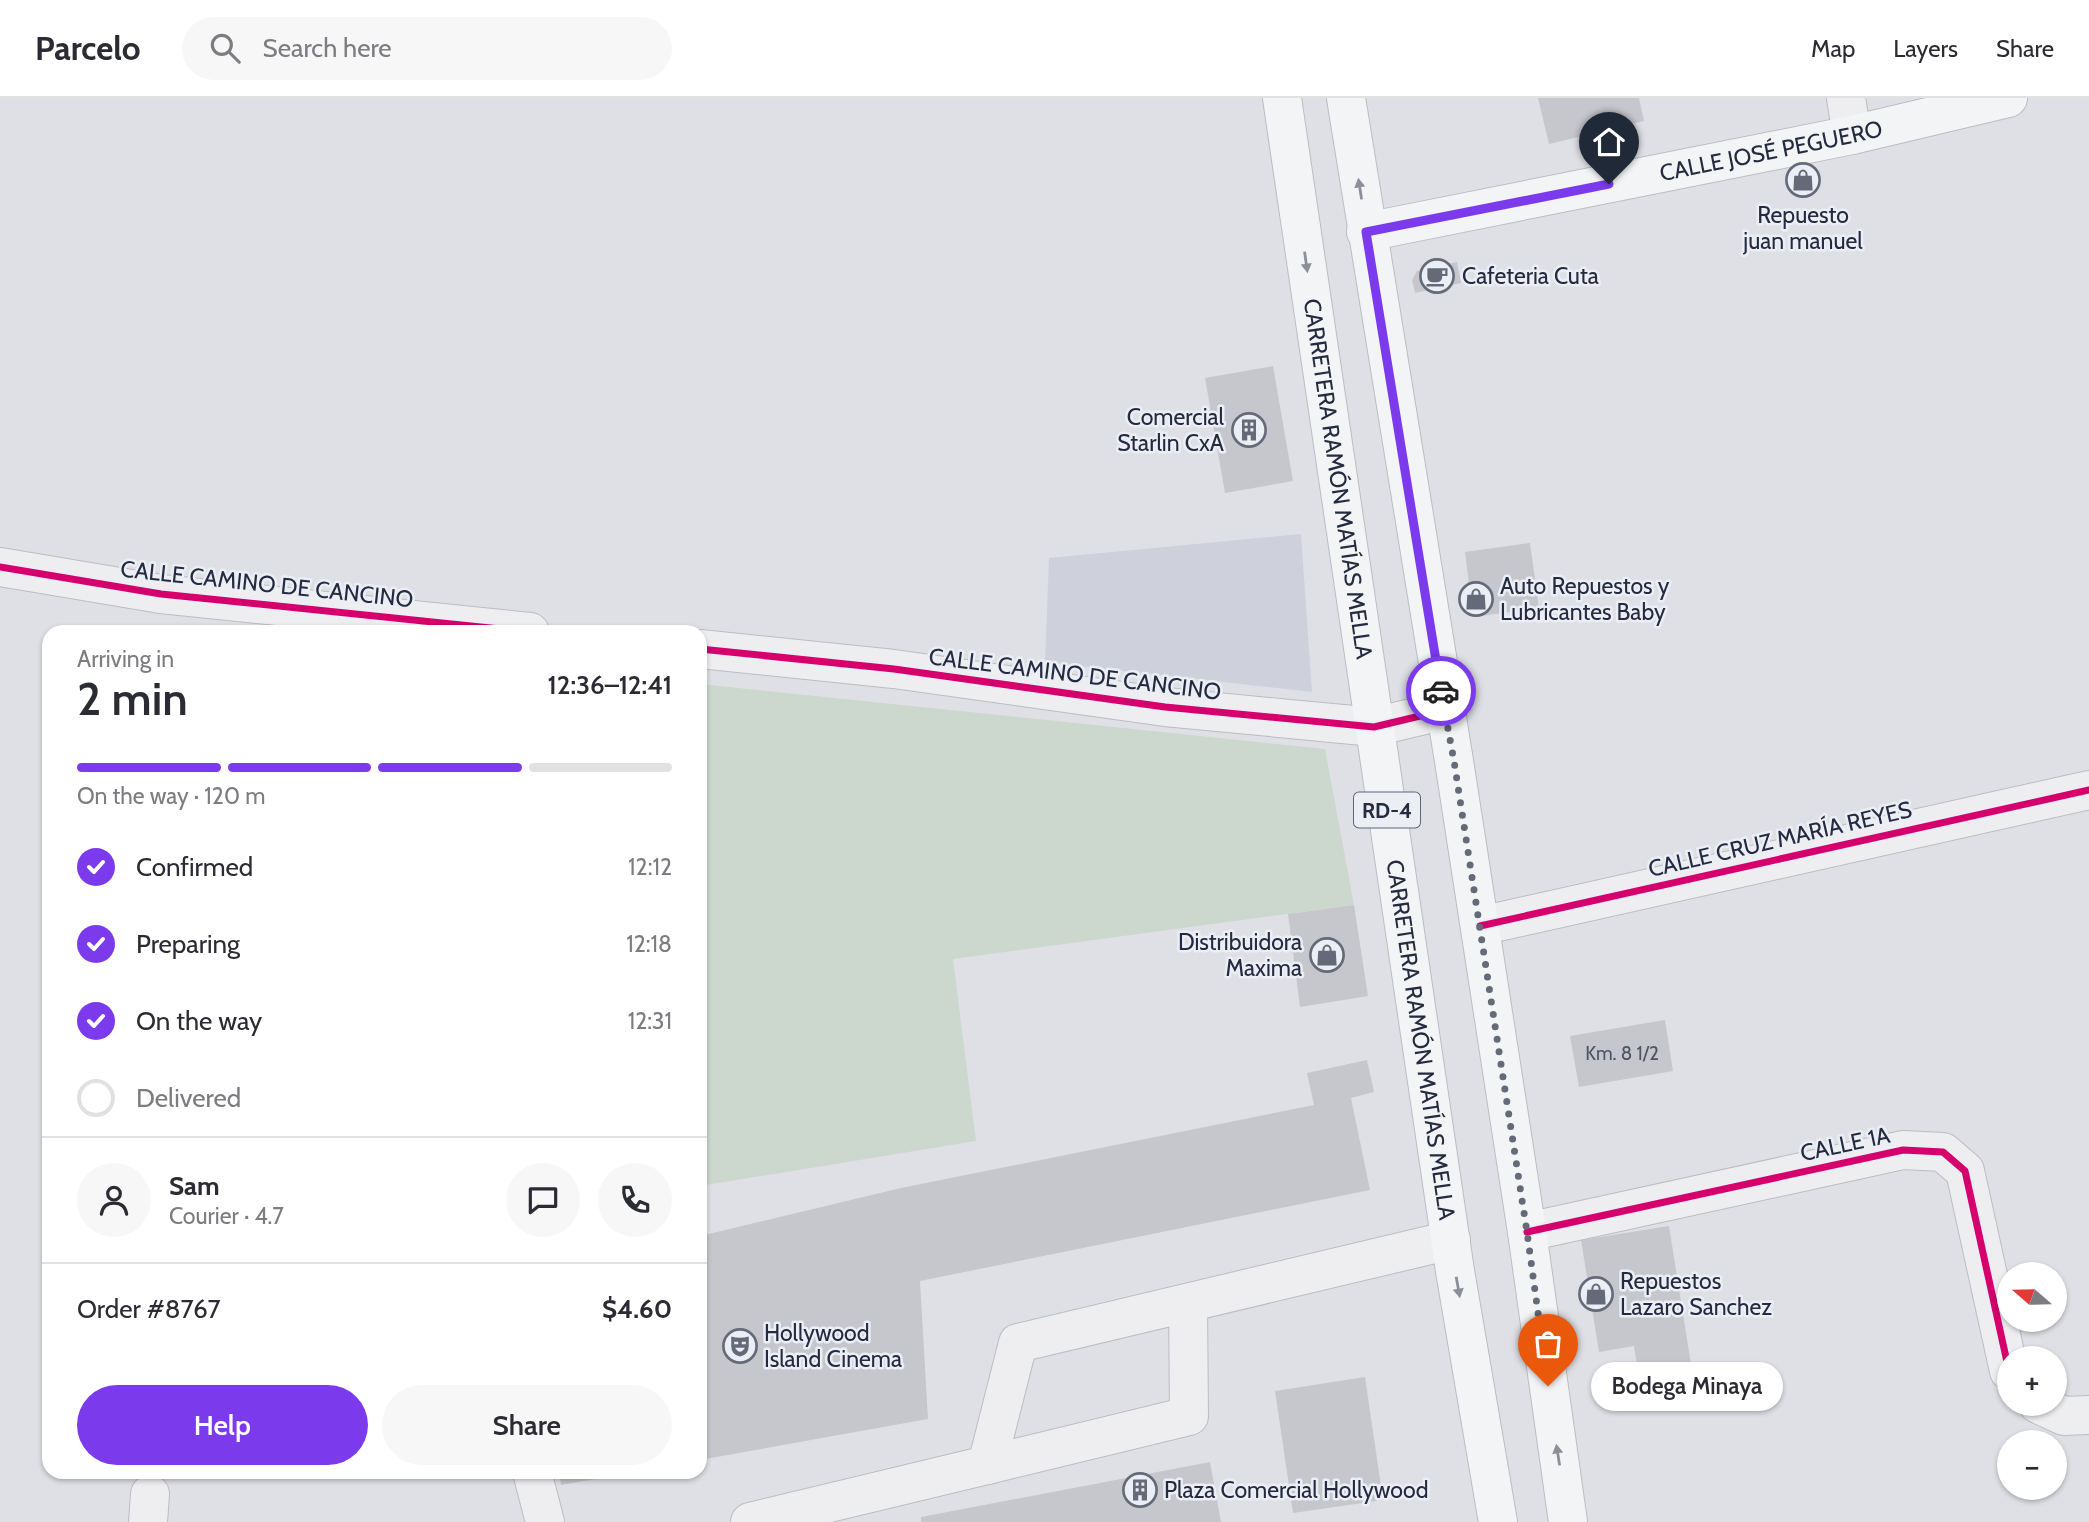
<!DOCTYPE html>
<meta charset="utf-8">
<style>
:root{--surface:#fff;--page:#f7f7f7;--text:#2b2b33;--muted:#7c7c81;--line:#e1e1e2;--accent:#7c3aed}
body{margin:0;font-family:Cabin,sans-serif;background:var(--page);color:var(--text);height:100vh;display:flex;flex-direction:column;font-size:26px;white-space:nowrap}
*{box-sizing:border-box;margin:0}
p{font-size:23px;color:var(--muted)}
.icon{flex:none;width:38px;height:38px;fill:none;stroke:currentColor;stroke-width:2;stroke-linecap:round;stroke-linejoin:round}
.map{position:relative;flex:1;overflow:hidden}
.side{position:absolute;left:42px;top:527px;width:665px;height:854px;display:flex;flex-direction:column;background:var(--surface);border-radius:21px;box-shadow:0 2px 5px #0004}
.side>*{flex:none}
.needle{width:46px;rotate:290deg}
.tools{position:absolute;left:1997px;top:1164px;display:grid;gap:14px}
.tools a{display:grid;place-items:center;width:70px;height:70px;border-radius:50%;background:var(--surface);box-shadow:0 2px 5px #0004;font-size:35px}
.pin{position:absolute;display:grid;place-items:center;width:60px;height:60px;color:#fff;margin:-72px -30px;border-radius:50% 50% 50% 0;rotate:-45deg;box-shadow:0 0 7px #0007}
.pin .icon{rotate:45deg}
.courier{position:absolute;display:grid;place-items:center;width:70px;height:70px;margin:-35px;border:5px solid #7c3aed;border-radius:50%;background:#fff;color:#222;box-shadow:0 2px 9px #0007}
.bubble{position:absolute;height:49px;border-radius:24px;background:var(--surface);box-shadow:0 2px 5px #0004;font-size:23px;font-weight:600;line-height:49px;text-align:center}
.overview em{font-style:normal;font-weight:600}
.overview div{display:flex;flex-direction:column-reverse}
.overview{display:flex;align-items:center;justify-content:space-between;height:119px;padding:0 35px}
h1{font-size:46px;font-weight:600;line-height:52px}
.bar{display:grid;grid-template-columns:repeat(4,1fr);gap:10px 7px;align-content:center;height:84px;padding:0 35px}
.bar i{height:9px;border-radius:5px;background:var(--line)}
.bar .active{background:var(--accent)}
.bar p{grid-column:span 4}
.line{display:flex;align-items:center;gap:18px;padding:0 35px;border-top:2px solid var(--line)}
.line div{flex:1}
.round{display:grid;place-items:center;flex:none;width:74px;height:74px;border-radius:37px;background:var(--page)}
ol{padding:0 35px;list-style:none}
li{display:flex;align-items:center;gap:21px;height:77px}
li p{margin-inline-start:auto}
li .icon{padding:7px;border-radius:50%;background:var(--accent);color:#fff;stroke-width:4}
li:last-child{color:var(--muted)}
li i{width:38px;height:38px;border:4px solid var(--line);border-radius:50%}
.primary-button{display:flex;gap:14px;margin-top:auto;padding:14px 35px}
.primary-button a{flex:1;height:80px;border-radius:42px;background:var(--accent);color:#fff;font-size:28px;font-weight:600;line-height:80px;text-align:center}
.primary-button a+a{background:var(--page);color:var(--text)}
header{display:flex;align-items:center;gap:42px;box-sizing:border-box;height:98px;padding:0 35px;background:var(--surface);border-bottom:2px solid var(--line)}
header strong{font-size:33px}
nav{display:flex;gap:38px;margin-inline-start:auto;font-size:24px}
.search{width:490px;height:63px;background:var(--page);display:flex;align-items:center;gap:18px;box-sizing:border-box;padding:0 24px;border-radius:38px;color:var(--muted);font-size:26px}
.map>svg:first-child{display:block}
</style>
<header>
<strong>Parcelo</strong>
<div class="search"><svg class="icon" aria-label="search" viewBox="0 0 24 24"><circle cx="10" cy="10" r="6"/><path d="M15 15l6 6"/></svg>Search here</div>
<nav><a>Map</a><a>Layers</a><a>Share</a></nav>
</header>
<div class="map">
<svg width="2089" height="1424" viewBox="0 0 2089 1424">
<rect width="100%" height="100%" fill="#dee0e5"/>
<path fill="#ced1db" d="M1301 436 1312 594 1045 564 1049 460Z"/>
<path fill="#ccd8ce" d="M700 586 1325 651 1354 807 953 861 976 1043 700 1088Z"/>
<g fill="#c5c7cd">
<path d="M1538 0H1639L1644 23 1549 46Z"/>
<path d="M1457 164 1461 185 1415 195 1412 182 1417 173Z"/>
<path d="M1273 268 1293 383 1225 395 1205 280Z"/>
<path d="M1530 445 1539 510 1473 519 1465 454Z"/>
<path d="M1354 807 1368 898 1300 909 1288 816Z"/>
<path d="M1665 922 1673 973 1579 989 1570 938Z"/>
<path d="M1367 962 1374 994 1351 1000 1370 1092 920 1183 928 1321 700 1362V1138L901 1090 1314 1007 1307 975Z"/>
<path d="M1669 1128 1697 1304 1644 1312 1634 1248 1599 1254 1581 1142Z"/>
<path d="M1365 1279 1383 1402 1293 1415 1275 1293Z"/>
<path d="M1210 1364 1221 1424H921V1419Z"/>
<path d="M559 1374H629V1375L561 1387Z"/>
</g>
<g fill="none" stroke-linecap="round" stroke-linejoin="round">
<g stroke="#bbbdc2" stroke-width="40">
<g id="minor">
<path d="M1846 0 1852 37"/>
<path d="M0 469 161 496 530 534"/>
<path d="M700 551 894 571 1165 609 1374 629 1445 612"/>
<path d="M1480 828 2089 692"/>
<path d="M1527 1134 1903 1052 1943 1054 1965 1073 2009 1273"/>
<path d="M2038 1306 2064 1318 2089 1317"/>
<path d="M987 1367 1189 1318 1188 1205"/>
<path d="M532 1374 545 1424"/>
<path d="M148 1424 150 1396"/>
<path d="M750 1424 987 1367 1018 1245 1451 1142"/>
</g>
</g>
<g stroke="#babdc3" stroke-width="40">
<g id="major">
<path id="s1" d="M1282 0 1455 1173 1498 1424"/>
<path d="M1346 0 1454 663 1527 1134 1568 1424"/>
<path id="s2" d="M1366 134 1852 37 2008 0"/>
</g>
</g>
<use href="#minor" stroke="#eeeef1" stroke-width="38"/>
<use href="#major" stroke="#f3f4f5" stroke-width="38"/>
<g stroke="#ebeef5" stroke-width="11">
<g id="cycleway">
<path d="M0 469 161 496 530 534"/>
<path d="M700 551 894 571 1165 609 1374 629 1445 612"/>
<path d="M1480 828 2089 692"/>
<path d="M1527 1134 1903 1052 1943 1054 1965 1073 2009 1273"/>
</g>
</g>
<use href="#cycleway" stroke="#d6006c" stroke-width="7"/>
</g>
<defs><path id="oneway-solid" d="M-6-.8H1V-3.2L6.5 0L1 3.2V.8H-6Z" transform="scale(1.75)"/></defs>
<g fill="#8c8f9a">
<use href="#oneway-solid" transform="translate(1360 91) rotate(-99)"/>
<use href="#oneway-solid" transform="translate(1306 164) rotate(82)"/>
<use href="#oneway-solid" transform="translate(1458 1189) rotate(80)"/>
<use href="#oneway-solid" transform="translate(1558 1357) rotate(-99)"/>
</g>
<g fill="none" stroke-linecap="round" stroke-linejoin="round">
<path stroke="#656a79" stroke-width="7" stroke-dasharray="0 12.6" d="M1441 593 1454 663 1527 1134 1548 1288"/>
<path stroke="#7c3aed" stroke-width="9" d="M1441 593 1366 134 1609 86"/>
</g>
<defs>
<g id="shop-ring" transform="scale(1.75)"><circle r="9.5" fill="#ebeef5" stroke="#656a79" stroke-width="1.5"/><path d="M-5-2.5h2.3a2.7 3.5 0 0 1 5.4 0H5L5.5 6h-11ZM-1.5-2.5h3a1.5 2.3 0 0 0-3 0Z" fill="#656a79"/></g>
<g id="cafe-ring" transform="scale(1.75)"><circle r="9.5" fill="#ebeef5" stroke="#656a79" stroke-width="1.5"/><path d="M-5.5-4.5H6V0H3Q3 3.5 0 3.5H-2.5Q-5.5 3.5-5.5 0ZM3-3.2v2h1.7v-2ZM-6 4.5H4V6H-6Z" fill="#656a79"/></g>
<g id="building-ring" transform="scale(1.75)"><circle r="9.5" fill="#ebeef5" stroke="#656a79" stroke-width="1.5"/><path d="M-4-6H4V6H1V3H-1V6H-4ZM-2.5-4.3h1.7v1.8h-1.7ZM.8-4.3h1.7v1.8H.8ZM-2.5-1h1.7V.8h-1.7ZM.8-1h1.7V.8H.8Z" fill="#656a79"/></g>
<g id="theatre-ring" transform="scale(1.75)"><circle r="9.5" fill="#ebeef5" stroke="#656a79" stroke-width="1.5"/><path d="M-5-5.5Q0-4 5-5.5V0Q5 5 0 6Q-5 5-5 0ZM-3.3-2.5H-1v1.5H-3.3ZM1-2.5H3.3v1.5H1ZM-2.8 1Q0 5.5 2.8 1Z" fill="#656a79"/></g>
</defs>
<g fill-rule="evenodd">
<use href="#shop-ring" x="1803" y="82"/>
<use href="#cafe-ring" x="1437" y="178"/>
<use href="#building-ring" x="1249" y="332"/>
<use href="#shop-ring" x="1476" y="501"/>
<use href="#shop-ring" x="1327" y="857"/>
<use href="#shop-ring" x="1596" y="1196"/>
<use href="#theatre-ring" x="740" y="1248"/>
<use href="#building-ring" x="1140" y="1392"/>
</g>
<g text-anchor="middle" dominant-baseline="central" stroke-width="5" stroke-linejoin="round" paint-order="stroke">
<g font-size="19" fill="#4e5364">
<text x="1622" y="955">Km. 8 1/2</text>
</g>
<rect fill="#ebeef5" stroke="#606576" stroke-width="2" x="1354" y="694.5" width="66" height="35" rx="5"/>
<g font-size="21" font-weight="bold" fill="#242a3f">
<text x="1387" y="712">RD-4</text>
</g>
<g font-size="23" fill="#242a3f" stroke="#ebeef5">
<text stroke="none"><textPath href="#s2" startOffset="413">CALLE JOSÉ PEGUERO</textPath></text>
<text stroke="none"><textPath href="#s1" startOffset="385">CARRETERA RAMÓN MATÍAS MELLA</textPath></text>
<text transform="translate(267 486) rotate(6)">CALLE CAMINO DE CANCINO</text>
<text transform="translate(1075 576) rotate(7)">CALLE CAMINO DE CANCINO</text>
<text transform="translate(1780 741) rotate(-13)">CALLE CRUZ MARÍA REYES</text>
<text stroke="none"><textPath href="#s1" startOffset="952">CARRETERA RAMÓN MATÍAS MELLA</textPath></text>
<text transform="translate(1845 1046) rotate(-12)">CALLE 1A</text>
</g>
<g font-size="23" fill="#242a3f" stroke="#ebeef5" text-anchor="start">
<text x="1803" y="117" text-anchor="middle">Repuesto<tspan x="1803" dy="26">juan manuel</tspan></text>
<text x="1462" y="178">Cafeteria Cuta</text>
<text x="1224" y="319" text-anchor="end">Comercial<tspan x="1224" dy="26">Starlin CxA</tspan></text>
<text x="1500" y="488">Auto Repuestos y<tspan x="1500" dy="26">Lubricantes Baby</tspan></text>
<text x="1302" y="844" text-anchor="end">Distribuidora<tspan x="1302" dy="26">Maxima</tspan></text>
<text x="1620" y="1183">Repuestos<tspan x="1620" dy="26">Lazaro Sanchez</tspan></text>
<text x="764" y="1235">Hollywood<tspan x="764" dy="26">Island Cinema</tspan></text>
<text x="1164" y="1392">Plaza Comercial Hollywood</text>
</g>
</g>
</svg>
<div class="tools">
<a><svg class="needle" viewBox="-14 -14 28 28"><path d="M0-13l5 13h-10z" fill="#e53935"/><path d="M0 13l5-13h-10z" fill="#7c7c81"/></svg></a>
<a>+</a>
<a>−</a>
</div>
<div class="pin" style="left:1548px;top:1288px;background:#ea580c"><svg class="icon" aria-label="bag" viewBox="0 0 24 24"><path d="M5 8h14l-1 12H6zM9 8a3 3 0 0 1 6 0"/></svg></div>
<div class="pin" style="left:1609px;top:86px;background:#1f2937"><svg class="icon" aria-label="home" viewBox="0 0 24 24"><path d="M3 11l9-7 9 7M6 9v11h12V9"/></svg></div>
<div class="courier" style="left:1441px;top:593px"><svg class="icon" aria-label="car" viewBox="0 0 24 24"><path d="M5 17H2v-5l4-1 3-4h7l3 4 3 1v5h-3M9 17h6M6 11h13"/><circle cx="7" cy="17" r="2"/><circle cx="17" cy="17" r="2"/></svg></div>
<div class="bubble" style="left:1591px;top:1264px;width:192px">Bodega Minaya</div>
<section class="side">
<div class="overview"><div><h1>2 min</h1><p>Arriving in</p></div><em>12:36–12:41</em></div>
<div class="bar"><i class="active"></i><i class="active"></i><i class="active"></i><i></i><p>On the way · 120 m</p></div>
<ol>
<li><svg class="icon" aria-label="check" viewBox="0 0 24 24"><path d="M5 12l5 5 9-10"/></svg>Confirmed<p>12:12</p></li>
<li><svg class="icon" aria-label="check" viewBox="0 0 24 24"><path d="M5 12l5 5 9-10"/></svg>Preparing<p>12:18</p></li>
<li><svg class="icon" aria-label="check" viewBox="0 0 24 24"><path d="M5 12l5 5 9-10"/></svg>On the way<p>12:31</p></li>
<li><i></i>Delivered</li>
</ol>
<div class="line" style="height:126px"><a class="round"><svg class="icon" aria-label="person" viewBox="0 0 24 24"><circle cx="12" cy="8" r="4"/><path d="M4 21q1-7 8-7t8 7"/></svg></a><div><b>Sam</b><p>Courier · 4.7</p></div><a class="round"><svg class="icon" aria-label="chat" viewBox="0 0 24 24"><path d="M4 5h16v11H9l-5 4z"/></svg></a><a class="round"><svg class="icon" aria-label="phone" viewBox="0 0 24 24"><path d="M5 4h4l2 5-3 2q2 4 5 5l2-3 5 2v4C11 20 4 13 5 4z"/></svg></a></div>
<div class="line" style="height:91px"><div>Order #8767</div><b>$4.60</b></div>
<div class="primary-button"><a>Help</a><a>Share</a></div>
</section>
</div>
